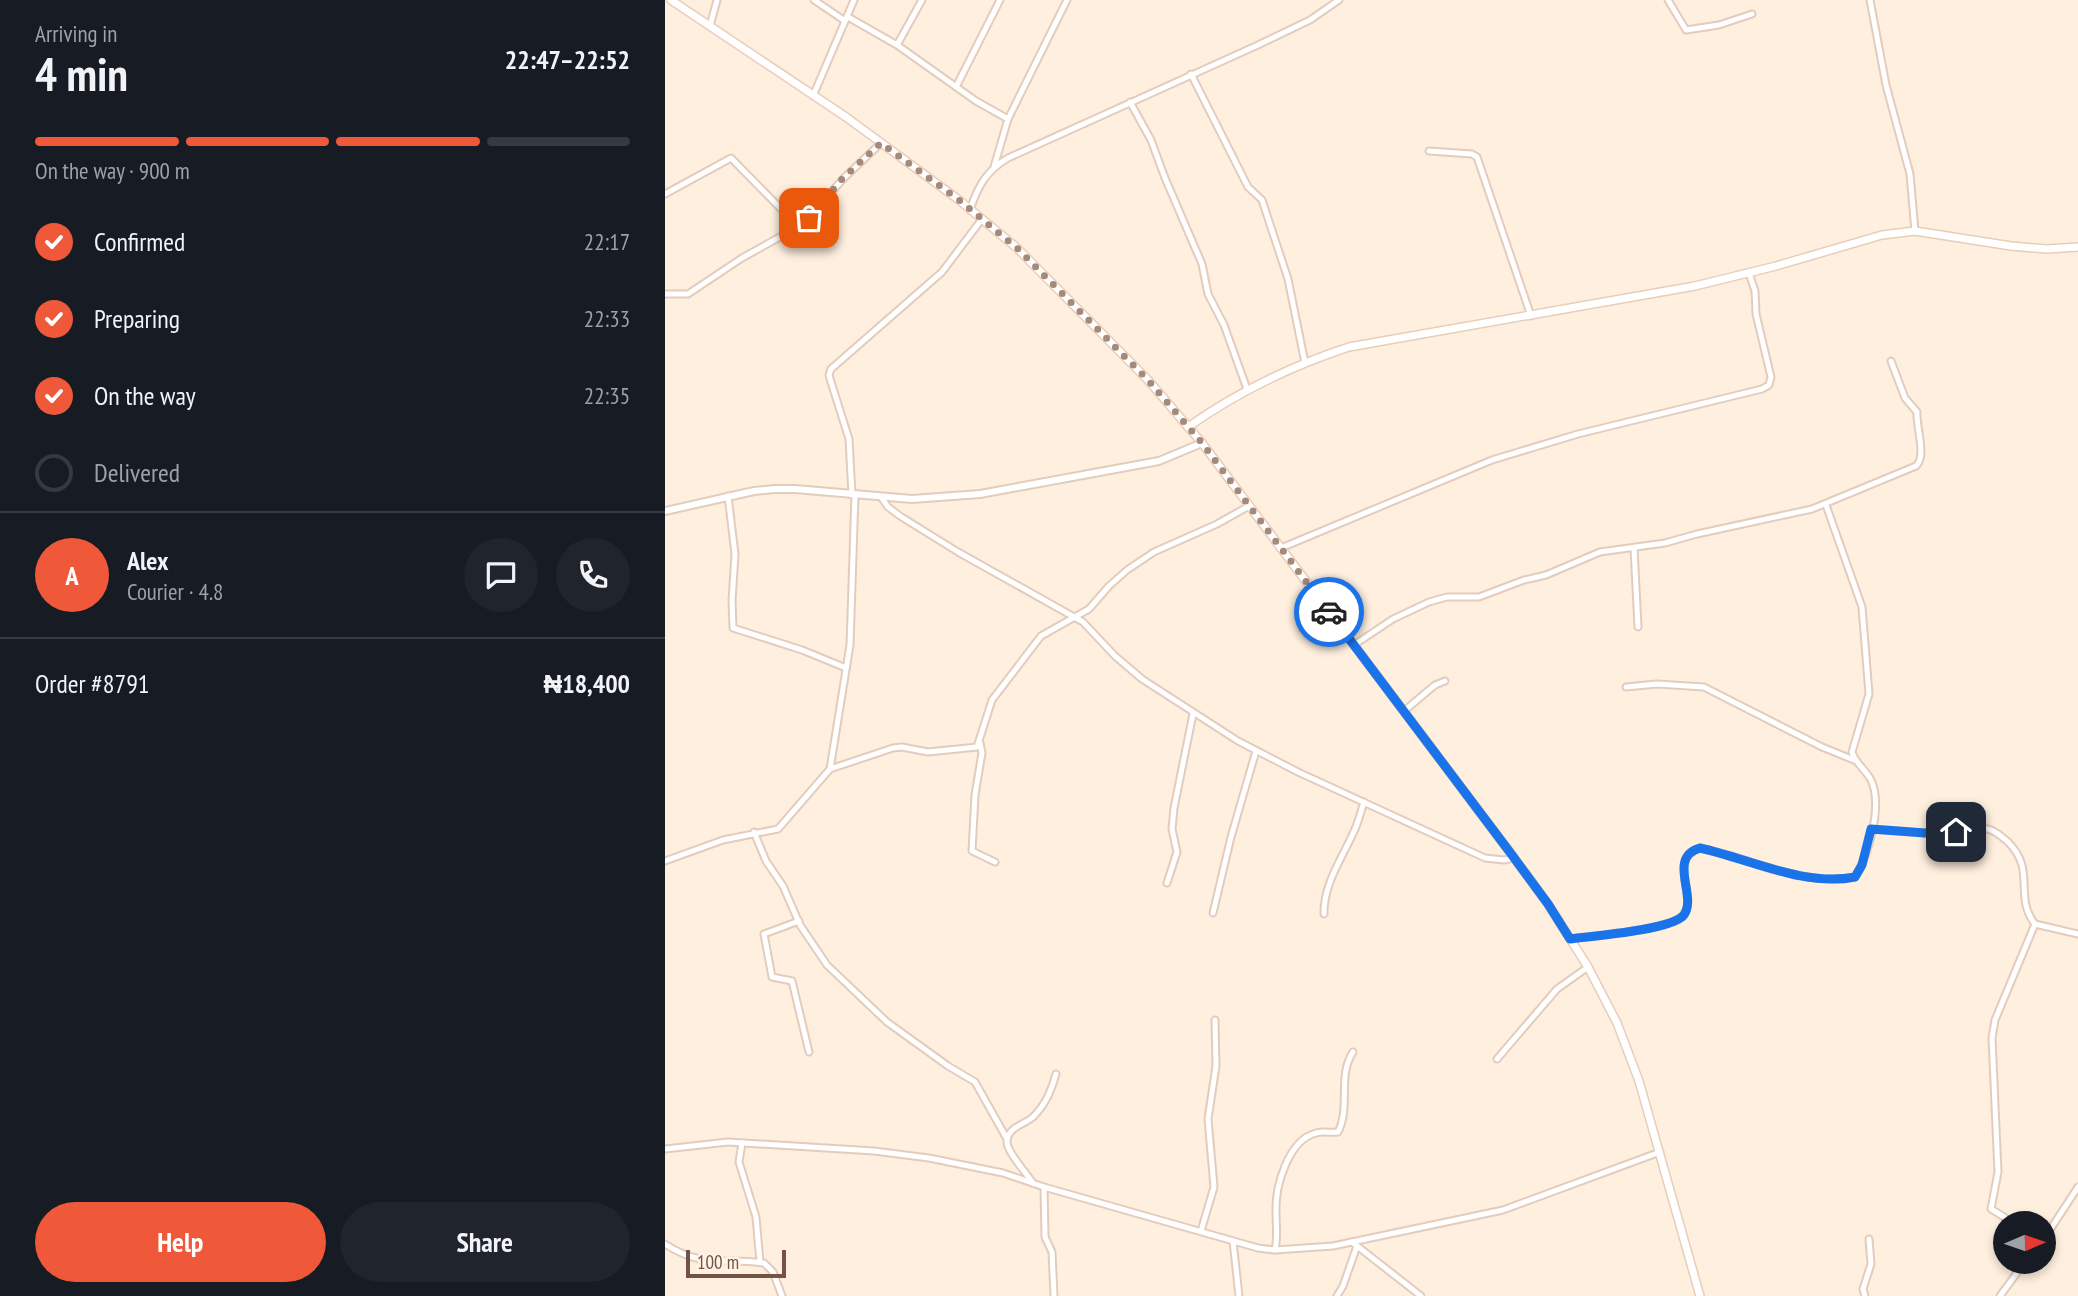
<!DOCTYPE html>
<meta charset="utf-8">
<style>
:root{--surface:#171b24;--page:#20242c;--text:#f1f3f6;--muted:#9ea1a6;--line:#363941;--accent:#f0583a}
body{margin:0;font-family:"PT Sans Narrow",sans-serif;background:var(--page);color:var(--text);height:100vh;display:flex;flex-direction:column;font-size:26px;white-space:nowrap}
*{box-sizing:border-box;margin:0}
p{font-size:23px;color:var(--muted)}
.icon{flex:none;width:38px;height:38px;fill:none;stroke:currentColor;stroke-width:2;stroke-linecap:round;stroke-linejoin:round}
.map{position:relative;flex:1;overflow:hidden}
.panel{display:flex;flex-direction:column;background:var(--surface);width:665px}
.panel>*{flex:none}
.needle{width:46px;rotate:88deg}
.buttons{position:absolute;left:1328px;top:1211px;display:grid;gap:14px}
.buttons a{display:grid;place-items:center;width:63px;height:63px;border-radius:50%;background:var(--surface);box-shadow:0 4px 10px #0003;font-size:35px}
.scale{position:absolute;left:21px;bottom:18px;width:100px;box-sizing:border-box;padding-left:7px;border:4px solid #745345;border-top:0;font-size:19px;line-height:24px;white-space:nowrap;color:#745345;-webkit-text-stroke:5px #fff3e5;paint-order:stroke}
.pin{position:absolute;display:grid;place-items:center;width:60px;height:60px;color:#fff;margin:-30px;border-radius:14px;box-shadow:0 4px 10px #0006}
.courier{position:absolute;display:grid;place-items:center;width:70px;height:70px;margin:-35px;border:5px solid #1a73e8;border-radius:50%;background:#fff;color:#222;box-shadow:0 2px 9px #0007}
.headline em{font-style:normal;font-weight:700}
.headline div{display:flex;flex-direction:column-reverse}
.headline{display:flex;align-items:center;justify-content:space-between;height:119px;padding:0 35px}
h1{font-size:46px;font-weight:700;line-height:52px}
.bar{display:grid;grid-template-columns:repeat(4,1fr);gap:10px 7px;align-content:center;height:84px;padding:0 35px}
.bar i{height:9px;border-radius:5px;background:var(--line)}
.bar .selected{background:var(--accent)}
.bar p{grid-column:span 4}
.line{display:flex;align-items:center;gap:18px;padding:0 35px;border-top:2px solid var(--line)}
.line div{flex:1}
.round{display:grid;place-items:center;flex:none;width:74px;height:74px;border-radius:37px;background:var(--page)}
ol{padding:0 35px;list-style:none}
li{display:flex;align-items:center;gap:21px;height:77px}
li p{margin-inline-start:auto}
li .icon{padding:7px;border-radius:50%;background:var(--accent);color:#fff;stroke-width:4}
li:last-child{color:var(--muted)}
li i{width:38px;height:38px;border:4px solid var(--line);border-radius:50%}
.action{display:flex;gap:14px;margin-top:auto;padding:14px 35px}
.action a{flex:1;height:80px;border-radius:42px;background:var(--accent);color:#fff;font-size:28px;font-weight:700;line-height:80px;text-align:center}
.action a+a{background:var(--page);color:var(--text)}
main{display:flex;flex:1;min-height:0}
.map>svg:first-child{display:block}
</style>
<main>
<section class="panel">
<div class="headline"><div><h1>4 min</h1><p>Arriving in</p></div><em>22:47–22:52</em></div>
<div class="bar"><i class="selected"></i><i class="selected"></i><i class="selected"></i><i></i><p>On the way · 900 m</p></div>
<ol>
<li><svg class="icon" aria-label="check" viewBox="0 0 24 24"><path d="M5 12l5 5 9-10"/></svg>Confirmed<p>22:17</p></li>
<li><svg class="icon" aria-label="check" viewBox="0 0 24 24"><path d="M5 12l5 5 9-10"/></svg>Preparing<p>22:33</p></li>
<li><svg class="icon" aria-label="check" viewBox="0 0 24 24"><path d="M5 12l5 5 9-10"/></svg>On the way<p>22:35</p></li>
<li><i></i>Delivered</li>
</ol>
<div class="line" style="height:126px"><b class="round" style="background:var(--accent);color:#fff">A</b><div><b>Alex</b><p>Courier · 4.8</p></div><a class="round"><svg class="icon" aria-label="chat" viewBox="0 0 24 24"><path d="M4 5h16v11H9l-5 4z"/></svg></a><a class="round"><svg class="icon" aria-label="phone" viewBox="0 0 24 24"><path d="M5 4h4l2 5-3 2q2 4 5 5l2-3 5 2v4C11 20 4 13 5 4z"/></svg></a></div>
<div class="line" style="height:91px"><div>Order #8791</div><b>₦18,400</b></div>
<div class="action"><a>Help</a><a>Share</a></div>
</section>
<div class="map">
<svg width="1413" height="1296" viewBox="0 0 1413 1296">
<rect width="100%" height="100%" fill="#feefde"/>
<g fill="none" stroke-linecap="round" stroke-linejoin="round">
<g stroke="#e4ccbd" stroke-width="9">
<g id="minor">
<path d="M149 0 180 21"/>
<path d="M1003 0 1021 30 1054 25 1087 14"/>
<path d="M1205 0 1221 85 1245 174 1250 231"/>
<path d="M183 17 232 45 311 101 343 119"/>
<path d="M45 26 52 0"/>
<path d="M232 45 257 0"/>
<path d="M526 74 583 187 597 200 623 279 640 363"/>
<path d="M291 87 335 0"/>
<path d="M148 96 189 0"/>
<path d="M465 102 486 140 500 178 537 264 543 294 559 325 582 389"/>
<path d="M764 151 807 154 812 157 866 316"/>
<path d="M329 167 343 119 402 0"/>
<path d="M0 194 66 158 123 216 131 228"/>
<path d="M305 210C313 186 321 171 343 158L593 45 645 20 674 0"/>
<path d="M0 294H23L77 258 131 228 143 218 179 178 216 143"/>
<path d="M187 495 184 439 166 382 164 375 166 369 277 272 317 219"/>
<path d="M63 496 70 554 67 601 68 628 137 650 181 668"/>
<path d="M216 497 223 507 235 516 293 552 418 622 450 656 477 679 573 741 633 772 820 858 839 860 849 858"/>
<path d="M616 548 827 460 913 434 1097 389 1104 385 1106 377 1091 314 1090 291 1084 273"/>
<path d="M969 548 973 627"/>
<path d="M689 645 728 619 764 602 782 597H814L859 580 881 575 935 552 1000 543 1032 534 1147 509 1251 466C1262 456 1251 428 1252 412L1240 398 1226 361"/>
<path d="M961 687 992 684 1039 687 1157 747 1189 760"/>
<path d="M739 711 770 685 780 681"/>
<path d="M315 743 317 753 310 795 307 851 330 862"/>
<path d="M165 769 228 748 237 747 263 752 312 747 327 700 376 636 424 609 444 586 462 570 489 552 552 524 584 506"/>
<path d="M1206 829 1260 833 1319 828C1329 830 1335 835 1343 842 1372 871 1348 896 1370 924L1413 934"/>
<path d="M89 832 101 861 118 886 135 925 162 965 222 1022 283 1066 310 1082 342 1139"/>
<path d="M0 861 58 840 113 829 165 769 185 645 190 495"/>
<path d="M502 883 512 852 507 829 509 808 528 714"/>
<path d="M548 913 566 837 591 751"/>
<path d="M659 914C658 884 679 855 690 829 694 820 696 811 699 802"/>
<path d="M134 921 99 934 107 977 127 981 144 1052"/>
<path d="M905 939C928 936 1004 930 1018 915 1034 898 1001 858 1035 848 1085 858 1139 887 1190 877 1204 854 1218 805 1206 780 1201 770 1190 763 1187 752L1204 694 1197 607 1161 505"/>
<path d="M832 1059 892 989 923 967"/>
<path d="M77 1143 74 1162 91 1217 95 1262"/>
<path d="M0 1149 63 1142 209 1151 264 1158 338 1173 379 1187 380 1237 387 1252 389 1296"/>
<path d="M368 1183C362 1174 342 1152 342 1142 342 1127 359 1125 368 1117 381 1104 386 1091 391 1074"/>
<path d="M379 1187 593 1248 610 1250 668 1246 838 1210 995 1152"/>
<path d="M1349 1223 1326 1209 1333 1172 1327 1038 1330 1020 1370 924"/>
<path d="M536 1231 549 1187 543 1119 551 1066 550 1020"/>
<path d="M1379 1239 1413 1187"/>
<path d="M568 1241 574 1296"/>
<path d="M687 1242 756 1296"/>
<path d="M0 1244C38 1269 59 1257 99 1263L108 1272 117 1296"/>
<path d="M610 1250C613 1237 611 1226 611 1212 610 1187 623 1140 651 1133 658 1131 666 1133 673 1132 686 1107 672 1076 688 1052"/>
<path d="M672 1296 678 1286 692 1246"/>
<path d="M1200 1296 1198 1289 1206 1264 1204 1239"/>
<path d="M1335 1296 1360 1262"/>
</g>
</g>
<g stroke="#e4ccbd" stroke-width="10">
<path id="tertiary" d="M0 511 89 491 110 489H130L247 499 315 494 494 461 537 443"/>
</g>
<g stroke="#e9cdb9" stroke-width="10">
<g id="secondary">
<path d="M6 0 181 117 294 200 352 248 483 380 537 443 844 851 883 904 923 967 952 1023 974 1081 1035 1296"/>
<path d="M523 427C574 391 626 366 684 347L1030 286 1111 266 1217 235 1250 231 1346 246 1382 249 1413 247"/>
</g>
</g>
<use href="#minor" stroke="#fff" stroke-width="5"/>
<use href="#tertiary" stroke="#fff" stroke-width="6"/>
<use href="#secondary" stroke="#fff" stroke-width="7"/>
</g>
<g fill="none" stroke-linecap="round" stroke-linejoin="round">
<path stroke="#a48a7b" stroke-width="7" stroke-dasharray="0 12.6" d="M144 218 178 178 216 143 294 200 352 248 483 380 537 443 664 612"/>
<path stroke="#1a73e8" stroke-width="9" d="M664 612 844 851 883 904 905 939C928 936 1004 930 1018 916 1034 898 1001 858 1035 848 1085 859 1139 887 1190 877L1197 865 1206 829 1260 833 1291 832"/>
</g>
</svg>
<div class="buttons">
<a><svg class="needle" viewBox="-14 -14 28 28"><path d="M0-13l5 13h-10z" fill="#e53935"/><path d="M0 13l5-13h-10z" fill="#9ea1a6"/></svg></a>
</div>
<div class="scale">100 m</div>
<div class="pin" style="left:144px;top:218px;background:#ea580c"><svg class="icon" aria-label="bag" viewBox="0 0 24 24"><path d="M5 8h14l-1 12H6zM9 8a3 3 0 0 1 6 0"/></svg></div>
<div class="pin" style="left:1291px;top:832px;background:#1f2937"><svg class="icon" aria-label="home" viewBox="0 0 24 24"><path d="M3 11l9-7 9 7M6 9v11h12V9"/></svg></div>
<div class="courier" style="left:664px;top:612px"><svg class="icon" aria-label="car" viewBox="0 0 24 24"><path d="M5 17H2v-5l4-1 3-4h7l3 4 3 1v5h-3M9 17h6M6 11h13"/><circle cx="7" cy="17" r="2"/><circle cx="17" cy="17" r="2"/></svg></div>
</div>
</main>
